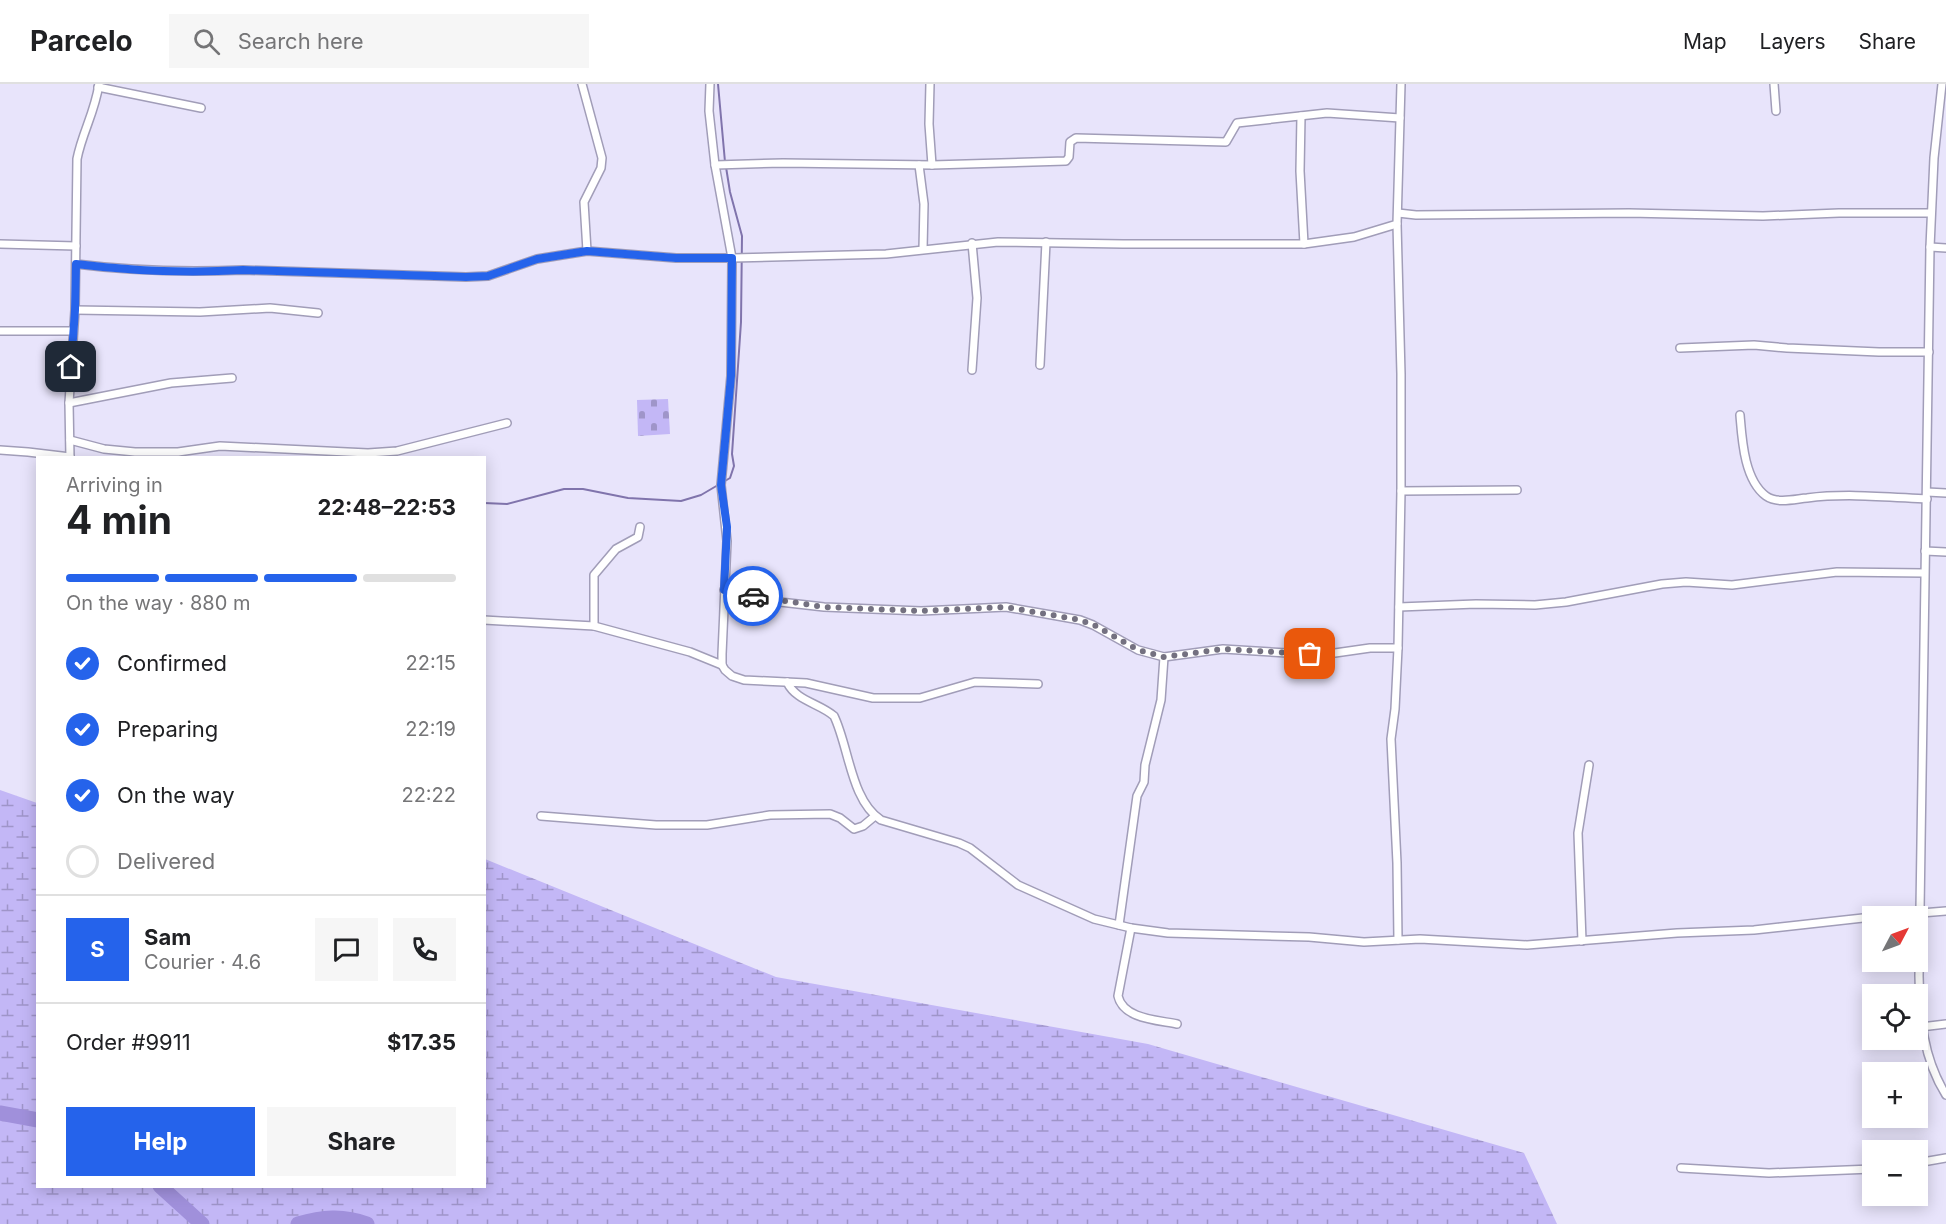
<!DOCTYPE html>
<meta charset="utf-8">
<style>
:root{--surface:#fff;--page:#f6f6f6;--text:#202124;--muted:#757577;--line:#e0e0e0;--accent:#2563eb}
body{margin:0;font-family:Inter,sans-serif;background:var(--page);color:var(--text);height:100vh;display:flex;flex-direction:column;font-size:22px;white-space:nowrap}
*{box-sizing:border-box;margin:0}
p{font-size:20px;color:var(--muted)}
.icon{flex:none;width:33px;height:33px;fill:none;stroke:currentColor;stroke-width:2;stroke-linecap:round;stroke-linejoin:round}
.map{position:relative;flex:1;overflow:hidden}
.drawer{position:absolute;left:36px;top:372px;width:450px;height:732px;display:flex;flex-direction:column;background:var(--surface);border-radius:0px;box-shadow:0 3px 15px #0003}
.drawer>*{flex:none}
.needle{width:39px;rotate:49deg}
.fabs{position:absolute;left:1862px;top:822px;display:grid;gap:12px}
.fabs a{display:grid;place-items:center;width:66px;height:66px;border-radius:0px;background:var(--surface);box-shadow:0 3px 15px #0003;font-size:30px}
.pin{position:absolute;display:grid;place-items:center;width:51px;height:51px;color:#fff;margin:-26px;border-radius:12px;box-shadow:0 3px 9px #0006}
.courier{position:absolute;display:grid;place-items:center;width:60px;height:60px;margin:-30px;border:4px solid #2563eb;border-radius:50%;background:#fff;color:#222;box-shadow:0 2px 8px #0007}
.head em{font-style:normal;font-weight:700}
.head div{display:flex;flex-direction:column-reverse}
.head{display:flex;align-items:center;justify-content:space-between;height:102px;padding:0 30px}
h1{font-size:39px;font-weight:700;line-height:45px}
.bar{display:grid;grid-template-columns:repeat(4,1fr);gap:9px 6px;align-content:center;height:72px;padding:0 30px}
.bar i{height:8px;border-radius:4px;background:var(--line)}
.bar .active{background:var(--accent)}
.bar p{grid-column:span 4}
.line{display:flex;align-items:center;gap:15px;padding:0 30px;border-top:2px solid var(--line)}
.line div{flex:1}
.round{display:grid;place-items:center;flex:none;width:63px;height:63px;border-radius:0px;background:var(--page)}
ol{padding:0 30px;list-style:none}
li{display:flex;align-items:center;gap:18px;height:66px}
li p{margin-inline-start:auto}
li .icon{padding:6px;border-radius:50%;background:var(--accent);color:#fff;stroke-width:4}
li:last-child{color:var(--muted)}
li i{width:33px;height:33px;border:3px solid var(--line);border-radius:50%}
.action{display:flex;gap:12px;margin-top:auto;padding:12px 30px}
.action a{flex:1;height:69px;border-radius:0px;background:var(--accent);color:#fff;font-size:24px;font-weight:700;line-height:69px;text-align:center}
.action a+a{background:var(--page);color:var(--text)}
header{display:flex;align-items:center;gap:36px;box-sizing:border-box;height:84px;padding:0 30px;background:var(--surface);border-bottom:2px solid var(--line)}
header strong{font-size:28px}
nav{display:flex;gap:33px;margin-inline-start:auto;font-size:21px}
.search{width:420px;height:54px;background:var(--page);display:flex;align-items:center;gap:15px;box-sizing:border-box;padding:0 21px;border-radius:0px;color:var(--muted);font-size:22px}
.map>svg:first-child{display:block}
</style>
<header>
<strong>Parcelo</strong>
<div class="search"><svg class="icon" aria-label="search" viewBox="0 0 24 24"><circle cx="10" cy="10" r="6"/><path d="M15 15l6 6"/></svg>Search here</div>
<nav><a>Map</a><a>Layers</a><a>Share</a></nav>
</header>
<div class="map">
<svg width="1946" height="1140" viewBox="0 0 1946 1140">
<defs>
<pattern id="wetland-marsh" width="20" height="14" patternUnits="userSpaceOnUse" patternTransform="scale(1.5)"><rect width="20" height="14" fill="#c3b7f6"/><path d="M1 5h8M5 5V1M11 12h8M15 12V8" fill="none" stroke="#9f95c9"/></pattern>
<pattern id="cemetery-stones" width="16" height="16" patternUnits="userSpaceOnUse" patternTransform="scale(1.5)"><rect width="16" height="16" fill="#c3b7f6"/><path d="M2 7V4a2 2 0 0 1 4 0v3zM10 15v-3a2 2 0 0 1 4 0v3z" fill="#9f95c9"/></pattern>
</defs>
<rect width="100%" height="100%" fill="#e8e4fb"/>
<path fill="url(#wetland-marsh)" d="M0 706 37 719 38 1102H484L485 775 776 893 1148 960 1524 1069 1557 1140H0Z"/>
<path fill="url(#cemetery-stones)" d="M668 315 670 350 638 352 637 316Z"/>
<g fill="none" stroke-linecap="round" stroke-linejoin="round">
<g stroke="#8074ac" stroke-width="2">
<path d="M718 0 725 78"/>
<path d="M484 419 507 420 564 405H583L628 414 681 417 701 411 730 394 734 382 732 370 741 238 742 152 730 108 726 83"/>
</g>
<g stroke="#a090db" stroke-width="15">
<path d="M0 1029 38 1036"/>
<path d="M160 1102 202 1140"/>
<path d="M298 1140C322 1133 343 1131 367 1140"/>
</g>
<g stroke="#a19db8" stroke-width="10">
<g id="street">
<path d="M582 0 602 74 601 84 584 118 587 167"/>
<path d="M710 0 709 27 715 81 732 174 731 292 721 401 727 457 722 570V581L725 586 732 592 744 596 806 599 873 614H920L975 598 1038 600"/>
<path d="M930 0 929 40 932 81"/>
<path d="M1774 0 1776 27"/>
<path d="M1942 0 1934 74 1930 163 1919 892C1920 935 1923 974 1946 1011"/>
<path d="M98 3 201 24"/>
<path d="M1301 32 1300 87 1304 160"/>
<path d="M715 81 783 79 932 81 1066 77 1069 73 1070 58 1076 54 1226 58 1237 39 1327 29 1400 34"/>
<path d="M919 81 924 120 923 165"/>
<path d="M1398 129 1416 131 1629 129 1763 132 1839 129H1931"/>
<path d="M1397 140 1401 290V407L1398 564 1395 625 1391 655 1397 779 1398 856"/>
<path d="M0 160 76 162"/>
<path d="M1930 163 1946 164"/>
<path d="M76 180C131 187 187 188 243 186L466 193 488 192 537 175 587 167 676 174H732L886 170 998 158 1123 160H1304L1354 153 1397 140 1401 0"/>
<path d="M75 226 200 228 270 224 318 229"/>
<path d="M0 247H73"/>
<path d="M1680 264 1754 261 1787 264 1879 268H1929"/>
<path d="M1040 281 1046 158"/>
<path d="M972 286 977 214 972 159"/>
<path d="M69 319 171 299 232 294"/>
<path d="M1740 331C1742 355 1744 396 1766 412 1777 420 1795 415 1807 414 1846 409 1887 413 1927 415"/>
<path d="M70 356 104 365 135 368H178L220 362 368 369 397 367 507 339"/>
<path d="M0 366 28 368 70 373"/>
<path d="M70 374 69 319 75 226 77 75C82 49 95 28 99 0"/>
<path d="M1401 407 1517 406"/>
<path d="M1927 408 1946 409"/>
<path d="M1925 467 1946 468"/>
<path d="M724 506 780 518 824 523 921 527 1006 523 1080 536 1093 541 1138 566 1164 573 1223 565 1304 570 1335 569 1370 564H1398"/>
<path d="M1399 523 1476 520 1535 521 1566 518 1662 500 1686 498 1732 501 1837 488 1924 489"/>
<path d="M484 536 594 542 690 568 722 581"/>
<path d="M594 542V491L616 465 638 453 640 443"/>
<path d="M787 598C796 617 819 619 834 632 849 663 851 717 881 736L959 759 970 764 1018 801 1094 835 1131 844 1168 849 1309 853 1364 858 1420 855 1527 861 1677 849 1754 846 1872 833"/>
<path d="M541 732 656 741H707L770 731 830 730 840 734 854 745 863 742 875 732"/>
<path d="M1884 832 1946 827"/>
<path d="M1119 841 1137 712 1144 698 1145 681 1161 616 1164 573"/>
<path d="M1131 844 1118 912C1123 935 1158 936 1177 940"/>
<path d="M1582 857 1578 749 1589 681"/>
<path d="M1921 943 1946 940"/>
<path d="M1917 1079 1946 1074"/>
<path d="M1681 1084 1769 1089 1872 1085"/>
</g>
</g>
<use href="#street" stroke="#fff" stroke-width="7"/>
</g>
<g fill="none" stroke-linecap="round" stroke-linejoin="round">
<path stroke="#747180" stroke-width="6" stroke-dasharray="0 10.8" d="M753 512 824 523 921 527 1006 523 1080 536 1094 541 1138 566 1164 573 1223 565 1310 570"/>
<path stroke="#2563eb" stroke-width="8" d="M71 283 75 226 76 180C131 187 188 189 243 186L466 193 488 192 537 175 587 167 676 174H732L731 292 721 401 727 443 724 506 753 512"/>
</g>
</svg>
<div class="fabs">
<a><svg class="needle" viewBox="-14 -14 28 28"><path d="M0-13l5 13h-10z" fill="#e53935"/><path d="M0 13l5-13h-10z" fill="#757577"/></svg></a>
<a><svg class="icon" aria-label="locate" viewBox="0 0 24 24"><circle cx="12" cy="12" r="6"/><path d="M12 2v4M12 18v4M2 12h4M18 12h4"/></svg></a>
<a>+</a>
<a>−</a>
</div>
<div class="pin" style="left:1310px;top:570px;background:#ea580c"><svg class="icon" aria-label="bag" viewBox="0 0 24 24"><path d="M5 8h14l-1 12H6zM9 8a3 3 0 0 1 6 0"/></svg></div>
<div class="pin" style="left:71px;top:283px;background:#1f2937"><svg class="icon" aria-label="home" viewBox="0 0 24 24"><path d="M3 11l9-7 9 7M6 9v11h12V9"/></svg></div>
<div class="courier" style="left:753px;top:512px"><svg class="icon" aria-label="car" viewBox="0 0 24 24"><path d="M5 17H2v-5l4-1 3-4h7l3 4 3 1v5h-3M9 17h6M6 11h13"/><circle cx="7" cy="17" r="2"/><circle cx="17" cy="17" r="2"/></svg></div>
<section class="drawer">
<div class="head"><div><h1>4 min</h1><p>Arriving in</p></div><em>22:48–22:53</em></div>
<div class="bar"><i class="active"></i><i class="active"></i><i class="active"></i><i></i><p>On the way · 880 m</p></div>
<ol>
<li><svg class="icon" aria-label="check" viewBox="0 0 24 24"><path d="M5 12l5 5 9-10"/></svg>Confirmed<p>22:15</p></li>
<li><svg class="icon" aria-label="check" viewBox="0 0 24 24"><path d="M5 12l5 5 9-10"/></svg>Preparing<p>22:19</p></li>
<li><svg class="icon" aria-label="check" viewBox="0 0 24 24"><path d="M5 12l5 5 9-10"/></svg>On the way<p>22:22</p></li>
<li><i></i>Delivered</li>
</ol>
<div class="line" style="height:108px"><b class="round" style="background:var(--accent);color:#fff">S</b><div><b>Sam</b><p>Courier · 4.6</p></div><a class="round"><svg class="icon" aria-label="chat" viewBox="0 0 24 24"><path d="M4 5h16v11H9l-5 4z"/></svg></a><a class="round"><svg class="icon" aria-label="phone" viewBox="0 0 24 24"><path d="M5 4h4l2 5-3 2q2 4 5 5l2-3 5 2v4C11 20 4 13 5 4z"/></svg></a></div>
<div class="line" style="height:78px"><div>Order #9911</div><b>$17.35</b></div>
<div class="action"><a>Help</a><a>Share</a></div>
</section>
</div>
